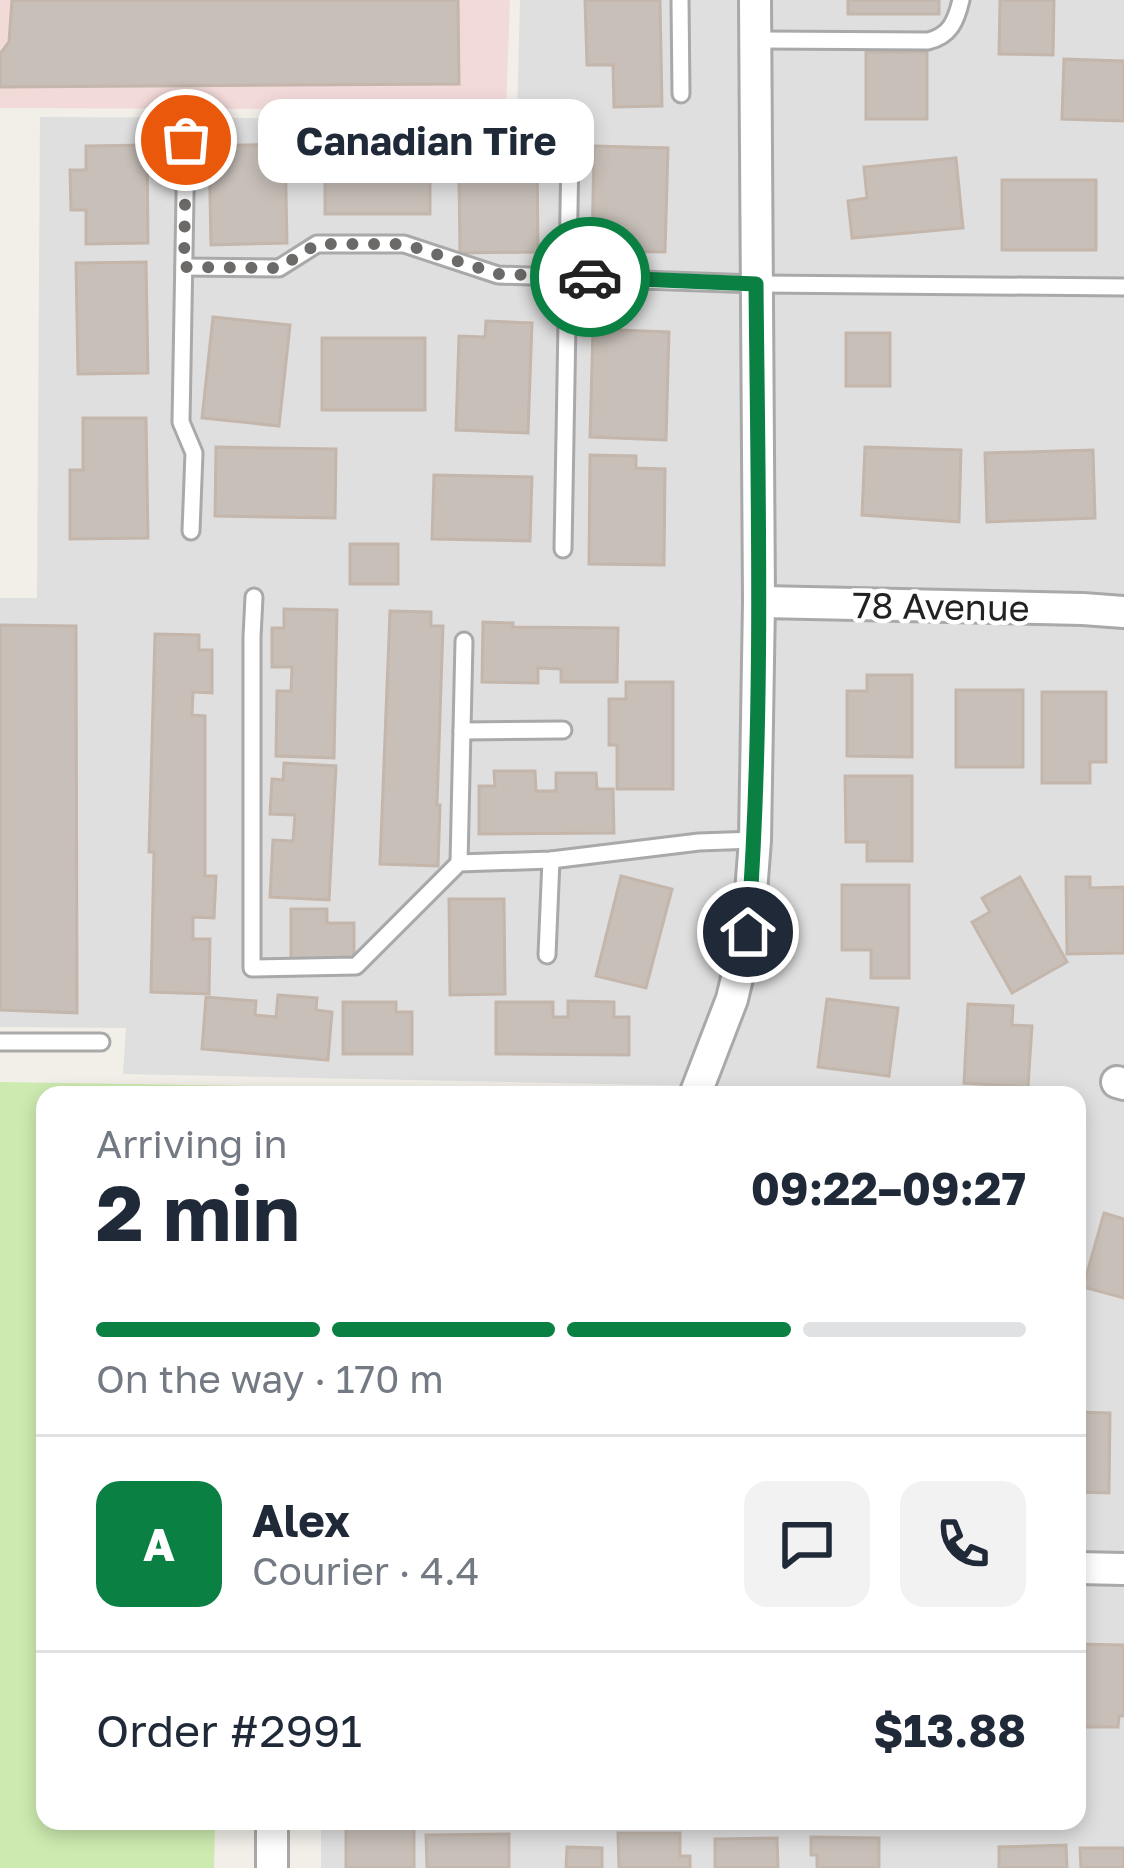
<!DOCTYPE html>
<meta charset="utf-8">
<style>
:root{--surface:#fff;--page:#f2f2f3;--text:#1f2937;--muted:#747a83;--line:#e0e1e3;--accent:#0b8043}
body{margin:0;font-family:"Golos Text",sans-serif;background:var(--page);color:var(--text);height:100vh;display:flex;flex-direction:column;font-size:45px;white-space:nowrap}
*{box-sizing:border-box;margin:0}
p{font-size:39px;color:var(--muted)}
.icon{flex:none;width:66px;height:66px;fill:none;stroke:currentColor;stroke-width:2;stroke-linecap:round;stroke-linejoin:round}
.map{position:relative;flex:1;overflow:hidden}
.drawer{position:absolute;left:36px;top:1086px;width:1050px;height:744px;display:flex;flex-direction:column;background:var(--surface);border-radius:24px;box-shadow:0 6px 18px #0003}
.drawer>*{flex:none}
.pin{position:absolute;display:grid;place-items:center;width:102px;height:102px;color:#fff;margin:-51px;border:6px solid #fff;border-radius:50%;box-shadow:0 3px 12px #0007}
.courier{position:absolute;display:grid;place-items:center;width:120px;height:120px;margin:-60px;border:9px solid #0b8043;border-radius:50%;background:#fff;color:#222;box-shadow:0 3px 15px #0007}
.bubble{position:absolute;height:84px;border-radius:24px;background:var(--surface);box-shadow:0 6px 18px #0003;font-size:39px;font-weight:700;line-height:84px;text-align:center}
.overview em{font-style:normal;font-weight:700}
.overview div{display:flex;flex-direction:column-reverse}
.overview{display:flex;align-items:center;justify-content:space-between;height:204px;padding:0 60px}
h1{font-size:78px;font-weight:700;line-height:90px}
.bar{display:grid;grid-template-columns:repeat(4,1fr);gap:18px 12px;align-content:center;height:144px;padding:0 60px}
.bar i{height:15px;border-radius:9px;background:var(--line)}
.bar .selected{background:var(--accent)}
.bar p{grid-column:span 4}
.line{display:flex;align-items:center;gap:30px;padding:0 60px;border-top:3px solid var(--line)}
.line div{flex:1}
.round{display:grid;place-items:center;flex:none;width:126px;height:126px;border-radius:24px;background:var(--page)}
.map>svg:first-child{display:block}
</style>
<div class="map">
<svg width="1124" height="1868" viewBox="0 0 1124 1868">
<rect width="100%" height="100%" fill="#f2efe9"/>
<path fill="#e0dfdf" d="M520 0H1124V1868H321V1821H1077V1095H746L750 1087 123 1074 126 1028 0 1027V598H37L40 117 517 119Z"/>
<path fill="#f2dad9" d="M0 0H510L506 110 0 108Z"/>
<path fill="#cdebb0" d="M0 1082 636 1092 634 1095H45V1821H215L214 1868H0Z"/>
<g fill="#c7bfb8" stroke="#c4b6ab" stroke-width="3">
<path d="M12 0H458L459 84 0 87V54L9 42Z"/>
<path d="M585 0H660L662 106 614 107 613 65H587Z"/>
<rect x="848" y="0" width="91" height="14"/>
<path d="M1000 0H1054L1053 55 999 54Z"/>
<rect x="866" y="52" width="61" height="67"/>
<path d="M1064 59 1124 61V121L1062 119Z"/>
<path d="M285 144 287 243 211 245 209 146Z"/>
<path d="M147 145 148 243 86 244V210H71L70 170H86V146Z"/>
<path d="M325 145H417V171H430V214H325Z"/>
<path d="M594 146 668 148 665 252 592 251Z"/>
<path d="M537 153 538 252 460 253 459 176H470L469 154Z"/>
<path d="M956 158 963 228 852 238 848 201 867 198 864 167Z"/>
<rect x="1002" y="180" width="94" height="70"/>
<path d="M146 262 148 373 78 374 76 263Z"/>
<path d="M213 317 290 325 279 426 202 418Z"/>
<path d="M486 321 532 323 528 433 456 430 459 336 485 337Z"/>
<path d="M593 329 669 332 666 440 590 437Z"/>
<rect x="846" y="333" width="44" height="53"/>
<rect x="322" y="338" width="103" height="72"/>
<path d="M83 418H146L148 538 70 539V470H83Z"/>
<path d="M216 447 336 449 335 518 215 516Z"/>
<path d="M865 447 961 450 959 522 862 515Z"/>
<path d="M1093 450 1095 518 987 522 985 453Z"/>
<path d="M590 455 636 456V468L665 469 664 565 589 564Z"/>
<path d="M434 475 532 477 530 541 432 539Z"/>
<rect x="350" y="544" width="48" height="40"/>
<path d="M284 609 337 610 334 758 276 756 277 691H291L292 667H272V628H284Z"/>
<path d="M390 611 431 612V626H443L437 805H440L438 866 380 864Z"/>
<path d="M483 622 513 623V627L618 628 617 682H561V669L538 668V683L482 682Z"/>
<path d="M0 625 76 626 77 1013 0 1010Z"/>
<path d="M155 634 199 635V650H212V693L193 692 192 715 205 716V876H216L214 918 193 917V939H210L209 994 151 992 154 852H149Z"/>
<path d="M867 675H912V757L847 756V691H867Z"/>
<path d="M626 682H673V789H617V745H609V699H626Z"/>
<rect x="956" y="690" width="67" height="77"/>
<path d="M1042 692H1106V762H1090V783H1042Z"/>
<path d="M284 763 336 766 329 900 270 897 273 840 293 841 295 815 270 814 272 779 283 780Z"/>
<path d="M494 771H535L536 791H556V773H596L597 789H613L614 833 479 834V786H495Z"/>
<path d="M845 776H912V861H867V842H846Z"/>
<path d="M621 876 672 889 646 988 596 976Z"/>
<path d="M1020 877 1067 962 1012 993 972 922 990 912 982 898Z"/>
<path d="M1066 877H1090V888L1124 887V953L1067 954Z"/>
<path d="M842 885H909V978H871V950H842Z"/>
<path d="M449 899H504L505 994 450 995Z"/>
<path d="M291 909H327V923H354V958L291 959Z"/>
<path d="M278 995 317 998 316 1010 332 1012 328 1060 202 1049 206 997 256 1001 255 1015 276 1017Z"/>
<path d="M827 999 898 1008 889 1076 818 1067Z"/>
<path d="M568 1001 614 1002V1017H629V1055L496 1054V1002H553V1017H568Z"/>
<path d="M343 1002H396V1012H412V1054H343Z"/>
<path d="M968 1004 1013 1006 1012 1025 1032 1026 1028 1087 964 1083Z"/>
<path d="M1104 1213 1124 1219V1298L1083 1287Z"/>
<path d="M1077 1412 1110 1413 1109 1493 1077 1492Z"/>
<path d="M1077 1644 1124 1645V1716H1119L1118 1727H1077Z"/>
<rect x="346" y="1828" width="68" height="40"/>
<path d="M618 1833H680V1856H690V1868H619Z"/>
<path d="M509 1834V1868H427L426 1835Z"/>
<path d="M811 1837 879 1838V1868H817V1855H811Z"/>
<path d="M777 1838 778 1868H715V1839Z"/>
<path d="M1066 1845 1067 1868H999V1847Z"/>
<path d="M567 1847 602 1848V1868H566Z"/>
<path d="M1080 1848H1124V1868H1081Z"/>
</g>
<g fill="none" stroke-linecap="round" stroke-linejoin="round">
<g stroke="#a9a9a9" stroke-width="21">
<g id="service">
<path d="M680 0 681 94"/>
<path d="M756 40 928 41C950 36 956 21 961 0"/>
<path d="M186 139 181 422 194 453 191 531"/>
<path d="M184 267 279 268 317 244H404L498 275 756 284 1124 287"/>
<path d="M563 549 570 153"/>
<path d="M254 597 252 637V968L356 966 459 863 551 860 699 842 755 840"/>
<path d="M462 731 563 730"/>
<path d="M459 863 464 641"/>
<path d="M547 955 551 860"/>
<path d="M0 1042H101"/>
</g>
</g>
<g stroke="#a9a9a9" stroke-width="36">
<g id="minor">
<path d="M759 602 1083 609 1124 612"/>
<path d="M1117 1082 1124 1084"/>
<path d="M695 1095 732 999 748 932 755 840 759 602 755 0"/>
<path d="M1077 1568 1124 1569"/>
<path d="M272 1868V1821"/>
</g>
</g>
<use href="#service" stroke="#fff" stroke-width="15"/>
<use href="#minor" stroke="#fff" stroke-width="30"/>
</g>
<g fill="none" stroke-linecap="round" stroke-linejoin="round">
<path stroke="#6b6a68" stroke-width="12" stroke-dasharray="0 21.6" d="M186 140 184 267 279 268 317 244H404L498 274 590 277"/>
<path stroke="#0b8043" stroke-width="15" d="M590 277 756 284C758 499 764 716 748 932"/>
</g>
<g text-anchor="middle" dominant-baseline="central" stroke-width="9" stroke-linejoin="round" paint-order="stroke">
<g font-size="36" fill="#222" stroke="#fff">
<text transform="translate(941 606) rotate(1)">78 Avenue</text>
</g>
</g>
</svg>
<div class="pin" style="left:186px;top:140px;background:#ea580c"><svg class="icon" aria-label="bag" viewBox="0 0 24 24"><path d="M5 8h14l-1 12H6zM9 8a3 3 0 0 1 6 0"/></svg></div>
<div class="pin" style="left:748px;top:932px;background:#1f2937"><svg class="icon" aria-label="home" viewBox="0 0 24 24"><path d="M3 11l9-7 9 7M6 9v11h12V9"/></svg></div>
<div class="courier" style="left:590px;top:277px"><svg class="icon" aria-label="car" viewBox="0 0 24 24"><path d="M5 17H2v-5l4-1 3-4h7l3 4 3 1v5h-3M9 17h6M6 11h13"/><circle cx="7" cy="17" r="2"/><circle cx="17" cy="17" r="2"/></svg></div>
<div class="bubble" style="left:258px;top:99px;width:336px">Canadian Tire</div>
<section class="drawer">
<div class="overview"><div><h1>2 min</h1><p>Arriving in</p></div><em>09:22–09:27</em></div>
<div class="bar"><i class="selected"></i><i class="selected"></i><i class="selected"></i><i></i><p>On the way · 170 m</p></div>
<div class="line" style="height:216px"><b class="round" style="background:var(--accent);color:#fff">A</b><div><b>Alex</b><p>Courier · 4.4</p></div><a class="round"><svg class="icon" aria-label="chat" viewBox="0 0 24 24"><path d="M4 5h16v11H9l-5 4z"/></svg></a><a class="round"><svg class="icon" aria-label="phone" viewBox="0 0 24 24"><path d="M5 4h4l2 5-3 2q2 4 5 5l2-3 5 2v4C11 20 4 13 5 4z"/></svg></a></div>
<div class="line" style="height:156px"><div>Order #2991</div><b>$13.88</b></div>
</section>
</div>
